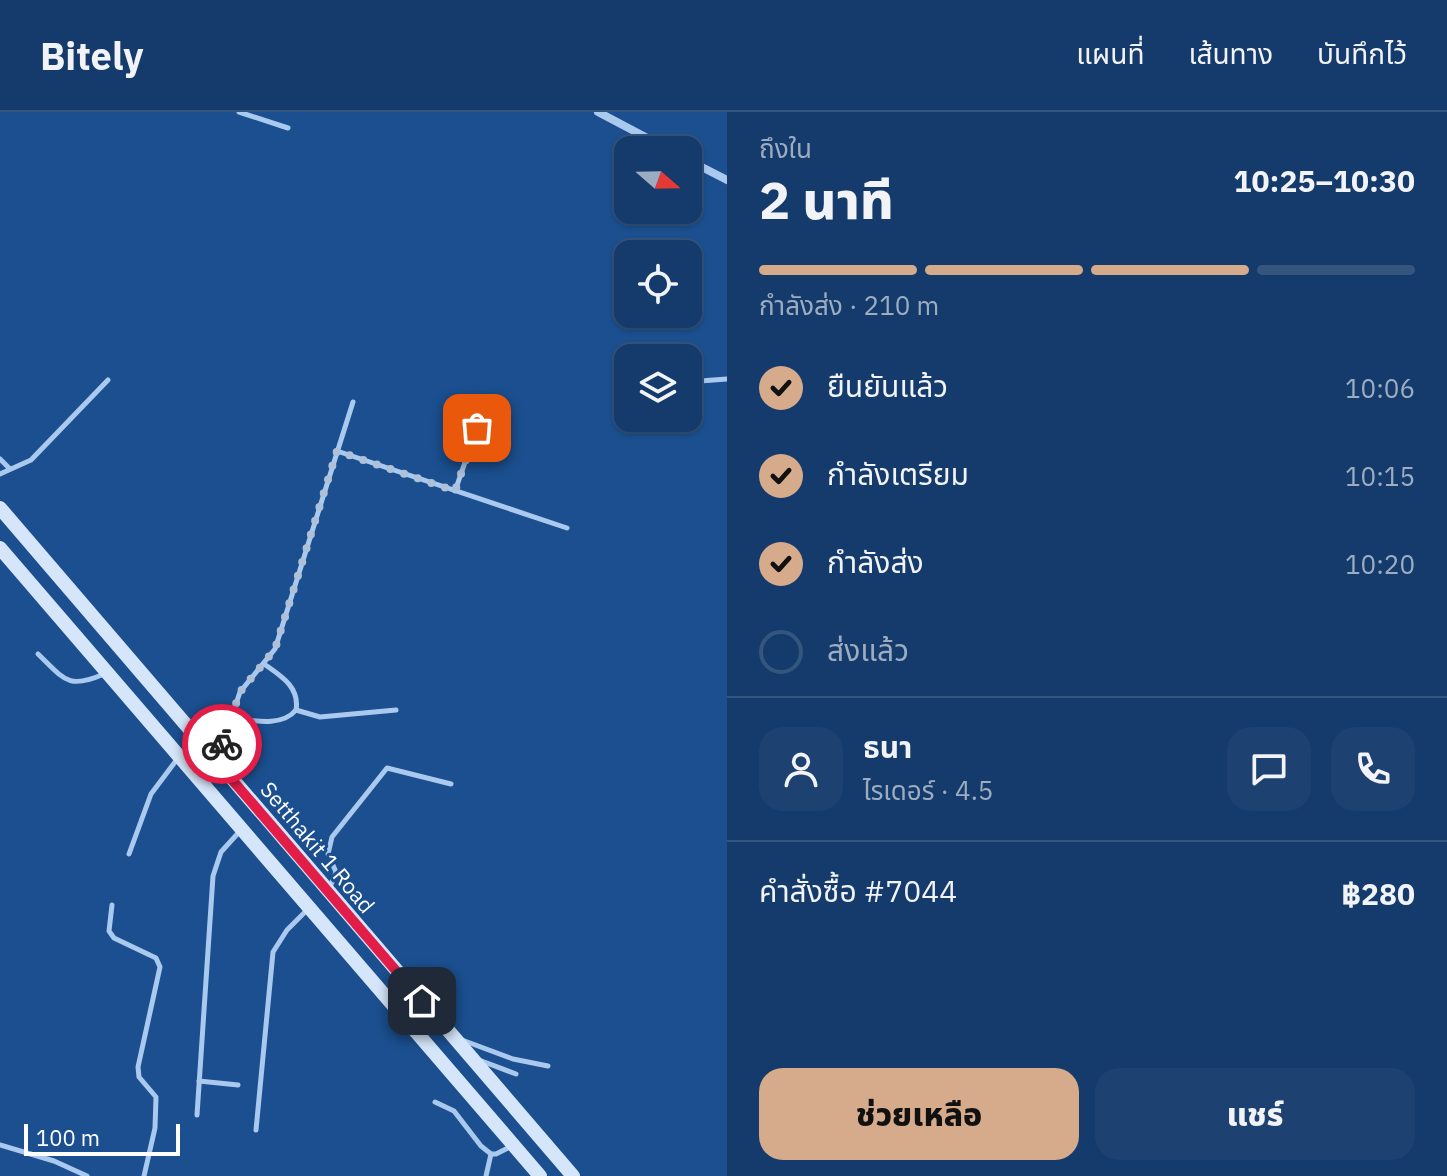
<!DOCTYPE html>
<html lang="th">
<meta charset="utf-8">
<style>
:root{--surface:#143b6b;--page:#1d4271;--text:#f1f3f6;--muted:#9dadc1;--line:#33557e;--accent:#d6ab8b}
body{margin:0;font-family:"IBM Plex Sans","Noto Sans Thai",sans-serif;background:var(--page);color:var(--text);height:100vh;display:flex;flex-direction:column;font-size:30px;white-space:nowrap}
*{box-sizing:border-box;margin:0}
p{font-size:26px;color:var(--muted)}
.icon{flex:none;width:44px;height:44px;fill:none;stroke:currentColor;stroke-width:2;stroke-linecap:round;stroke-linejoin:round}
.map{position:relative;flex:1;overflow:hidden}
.panel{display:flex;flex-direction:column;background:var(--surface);width:720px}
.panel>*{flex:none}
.needle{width:52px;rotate:110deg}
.controls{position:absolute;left:614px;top:24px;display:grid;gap:16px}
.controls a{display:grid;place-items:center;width:88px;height:88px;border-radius:16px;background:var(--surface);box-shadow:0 2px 6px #0004,0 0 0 2px var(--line);font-size:40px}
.scale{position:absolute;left:24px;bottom:20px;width:156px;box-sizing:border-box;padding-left:8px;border:4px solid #fff;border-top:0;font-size:22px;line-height:28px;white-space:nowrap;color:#fff;-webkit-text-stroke:6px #1b4f8f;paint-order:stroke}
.pin{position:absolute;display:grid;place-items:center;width:68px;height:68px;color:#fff;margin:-34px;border-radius:16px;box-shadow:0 4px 12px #0006}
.courier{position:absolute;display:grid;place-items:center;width:80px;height:80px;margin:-40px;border:6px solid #e11d48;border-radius:50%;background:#fff;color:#222;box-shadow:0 2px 10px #0007}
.overview em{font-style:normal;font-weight:800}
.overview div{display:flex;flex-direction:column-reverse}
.overview{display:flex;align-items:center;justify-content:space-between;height:136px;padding:0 32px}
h1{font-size:52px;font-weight:800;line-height:60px}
.bar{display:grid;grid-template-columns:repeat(4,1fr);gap:12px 8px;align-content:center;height:96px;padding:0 32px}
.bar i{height:10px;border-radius:6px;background:var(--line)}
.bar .selected{background:var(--accent)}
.bar p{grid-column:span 4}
.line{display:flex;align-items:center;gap:20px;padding:0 32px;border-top:2px solid var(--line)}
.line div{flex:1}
.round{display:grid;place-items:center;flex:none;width:84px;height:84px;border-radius:24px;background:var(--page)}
ol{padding:0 32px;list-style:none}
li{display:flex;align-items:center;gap:24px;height:88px}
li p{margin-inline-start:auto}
li .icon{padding:8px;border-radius:50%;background:var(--accent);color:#111;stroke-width:4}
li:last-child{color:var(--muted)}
li i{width:44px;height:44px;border:4px solid var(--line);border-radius:50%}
.cta{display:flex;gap:16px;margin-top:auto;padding:16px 32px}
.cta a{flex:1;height:92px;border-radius:24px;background:var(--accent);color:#111;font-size:32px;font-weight:800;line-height:92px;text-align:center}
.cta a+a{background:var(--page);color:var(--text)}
header{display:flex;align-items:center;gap:48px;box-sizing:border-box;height:112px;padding:0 40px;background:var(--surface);border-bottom:2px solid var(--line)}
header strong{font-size:38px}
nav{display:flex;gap:44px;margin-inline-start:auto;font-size:28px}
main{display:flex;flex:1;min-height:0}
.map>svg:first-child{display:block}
</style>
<header>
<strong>Bitely</strong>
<nav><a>แผนที่</a><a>เส้นทาง</a><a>บันทึกไว้</a></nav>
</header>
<main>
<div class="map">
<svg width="727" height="1064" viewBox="0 0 727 1064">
<rect width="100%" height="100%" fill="#1b4f8f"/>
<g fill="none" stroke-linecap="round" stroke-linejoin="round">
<g stroke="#a9c9ee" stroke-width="5">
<path d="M239 0 288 16"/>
<path d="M688 283 700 269 727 267"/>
<path d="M337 339 567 416"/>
<path d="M0 347 9 356"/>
<path d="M0 362 31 348 108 268"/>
<path d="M455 379 477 316"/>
<path d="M38 542C64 567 68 578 104 562"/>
<path d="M296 598 320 605 396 598"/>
<path d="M230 606C251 608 281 616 296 598 300 575 281 564 264 552"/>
<path d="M218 645 240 580 275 537 353 290"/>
<path d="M129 742 151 682 178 646"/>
<path d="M330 775 336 760 328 742 332 725 387 656 451 672"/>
<path d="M112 793 109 819 114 826 156 846 160 855 138 955 139 965 156 985 155 1016 144 1064"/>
<path d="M462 928 513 947 548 954"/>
<path d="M479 948 516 962"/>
<path d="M199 969 238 973"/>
<path d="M435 990 454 999 481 1034 491 1042H496L510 1035"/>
<path d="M197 1003 213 764 221 740 240 719"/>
<path d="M256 1018 273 840 287 818 307 798"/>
<path d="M0 1033 54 1049 87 1064"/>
<path d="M486 1064 491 1042"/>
</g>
<g stroke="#a9c9ee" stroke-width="8">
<path d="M598 0 670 38"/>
<path d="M688 48 727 68"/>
</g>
<g stroke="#d6e6fa" stroke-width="14">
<path d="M0 396 573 1064"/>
<path d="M0 436 540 1064"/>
</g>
</g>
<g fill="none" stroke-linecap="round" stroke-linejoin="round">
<path stroke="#afc1d8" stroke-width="8" stroke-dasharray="0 14.4" d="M222 632 240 580 275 537 337 339 455 379 477 316"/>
<path stroke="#e11d48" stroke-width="10" d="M222 632 216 649 422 889"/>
</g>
<g text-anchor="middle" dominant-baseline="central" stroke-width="6" stroke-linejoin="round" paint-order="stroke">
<g font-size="22" fill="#fff" stroke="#1b4f8f">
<text transform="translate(318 735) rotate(50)">Setthakit 1 Road</text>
</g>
</g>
</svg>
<div class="controls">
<a><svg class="needle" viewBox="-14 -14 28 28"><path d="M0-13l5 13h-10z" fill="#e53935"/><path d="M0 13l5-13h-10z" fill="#9dadc1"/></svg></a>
<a><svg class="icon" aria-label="locate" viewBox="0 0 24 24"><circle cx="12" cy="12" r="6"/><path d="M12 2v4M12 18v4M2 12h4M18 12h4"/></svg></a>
<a><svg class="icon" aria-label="layers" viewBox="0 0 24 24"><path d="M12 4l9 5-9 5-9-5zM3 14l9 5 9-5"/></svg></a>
</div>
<div class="scale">100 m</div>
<div class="pin" style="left:477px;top:316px;background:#ea580c"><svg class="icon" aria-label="bag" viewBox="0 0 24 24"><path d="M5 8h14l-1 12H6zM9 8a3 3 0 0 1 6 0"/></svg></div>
<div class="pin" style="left:422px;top:889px;background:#1f2937"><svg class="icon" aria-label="home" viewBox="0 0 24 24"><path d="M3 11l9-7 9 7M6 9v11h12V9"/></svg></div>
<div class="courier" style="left:222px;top:632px"><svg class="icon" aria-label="bike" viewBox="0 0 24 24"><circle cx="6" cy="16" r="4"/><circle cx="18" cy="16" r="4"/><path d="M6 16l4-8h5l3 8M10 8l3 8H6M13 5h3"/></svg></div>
</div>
<section class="panel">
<div class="overview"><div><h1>2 นาที</h1><p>ถึงใน</p></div><em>10:25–10:30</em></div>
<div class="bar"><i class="selected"></i><i class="selected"></i><i class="selected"></i><i></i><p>กำลังส่ง · 210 m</p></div>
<ol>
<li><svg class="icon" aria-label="check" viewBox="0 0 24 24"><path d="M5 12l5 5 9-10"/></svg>ยืนยันแล้ว<p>10:06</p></li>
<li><svg class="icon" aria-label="check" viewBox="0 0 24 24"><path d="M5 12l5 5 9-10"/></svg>กำลังเตรียม<p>10:15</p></li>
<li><svg class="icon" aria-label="check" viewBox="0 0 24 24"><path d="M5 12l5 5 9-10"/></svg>กำลังส่ง<p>10:20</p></li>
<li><i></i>ส่งแล้ว</li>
</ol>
<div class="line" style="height:144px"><a class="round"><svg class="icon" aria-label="person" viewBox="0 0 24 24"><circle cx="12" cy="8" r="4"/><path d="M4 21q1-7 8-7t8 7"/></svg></a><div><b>ธนา</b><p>ไรเดอร์ · 4.5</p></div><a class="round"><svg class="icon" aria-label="chat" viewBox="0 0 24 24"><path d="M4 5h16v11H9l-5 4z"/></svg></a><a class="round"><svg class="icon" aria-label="phone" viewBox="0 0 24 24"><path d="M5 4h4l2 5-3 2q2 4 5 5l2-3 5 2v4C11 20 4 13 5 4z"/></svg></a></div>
<div class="line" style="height:104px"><div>คำสั่งซื้อ #7044</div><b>฿280</b></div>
<div class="cta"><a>ช่วยเหลือ</a><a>แชร์</a></div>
</section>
</main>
